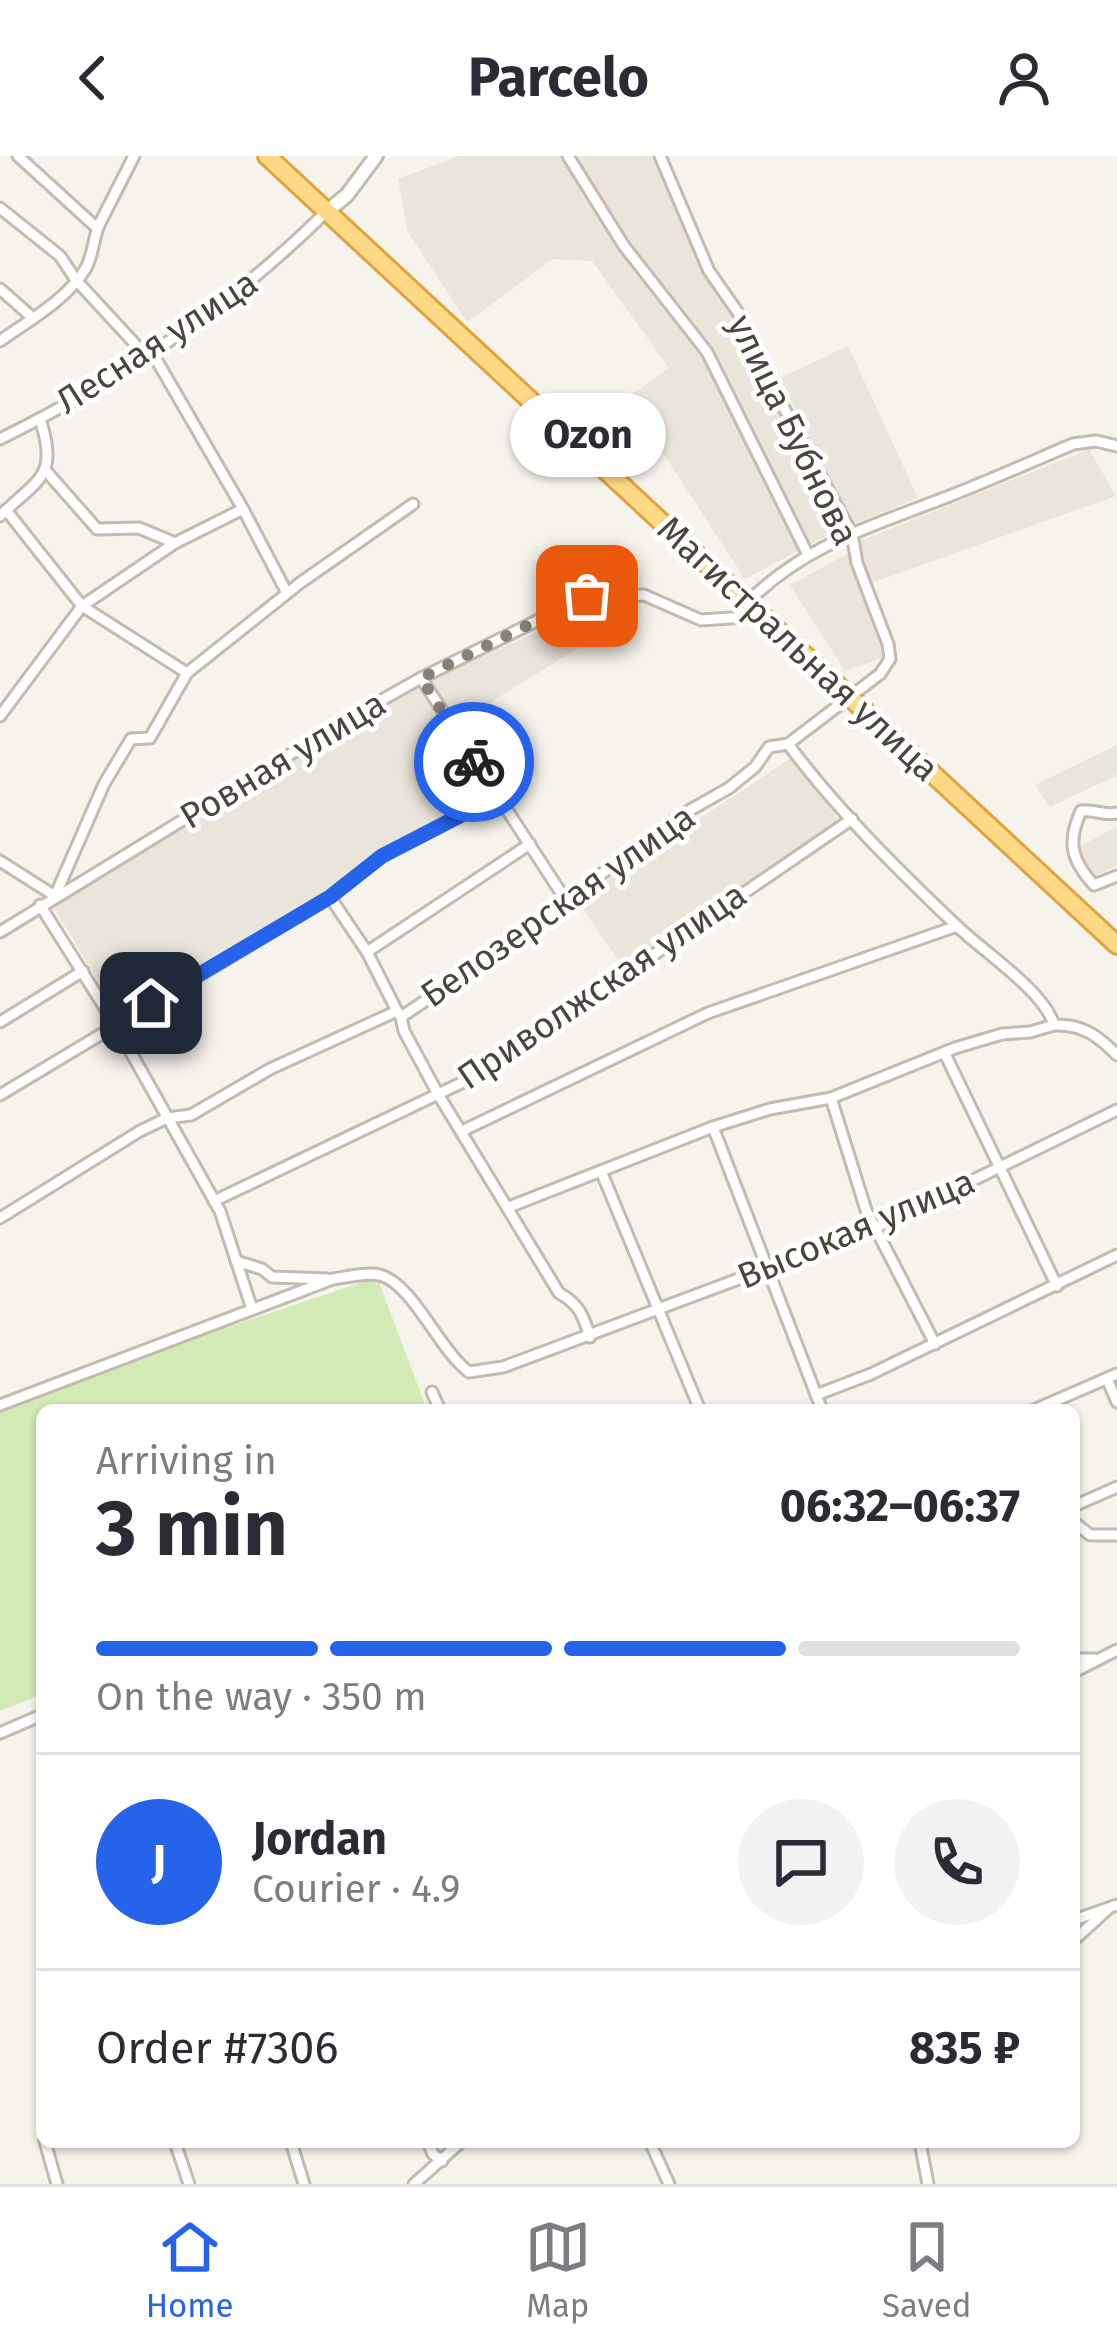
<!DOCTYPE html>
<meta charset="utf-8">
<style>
:root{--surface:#fff;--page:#f2f2f3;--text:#2b2b33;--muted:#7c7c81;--line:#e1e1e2;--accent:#2563eb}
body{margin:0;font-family:"Fira Sans",sans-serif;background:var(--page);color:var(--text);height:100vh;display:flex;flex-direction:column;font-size:45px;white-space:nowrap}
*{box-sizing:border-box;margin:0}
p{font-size:39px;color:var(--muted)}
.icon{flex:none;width:66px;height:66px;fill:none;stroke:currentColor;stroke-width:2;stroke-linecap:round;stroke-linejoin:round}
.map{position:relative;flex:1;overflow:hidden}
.sheet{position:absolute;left:36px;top:1248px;width:1044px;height:744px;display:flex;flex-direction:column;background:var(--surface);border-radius:18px;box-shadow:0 3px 9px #0004}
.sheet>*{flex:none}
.pin{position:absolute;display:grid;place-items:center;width:102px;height:102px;color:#fff;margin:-51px;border-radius:24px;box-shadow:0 6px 18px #0006}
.courier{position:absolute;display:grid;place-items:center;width:120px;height:120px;margin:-60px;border:9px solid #2563eb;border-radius:50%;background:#fff;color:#222;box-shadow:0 3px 15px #0007}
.bubble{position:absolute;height:84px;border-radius:42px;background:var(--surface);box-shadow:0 3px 9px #0004;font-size:39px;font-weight:700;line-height:84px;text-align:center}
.headline em{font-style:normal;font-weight:700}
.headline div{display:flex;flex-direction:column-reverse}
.headline{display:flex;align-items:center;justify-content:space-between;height:204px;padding:0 60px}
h1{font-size:78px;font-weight:700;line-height:90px}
.bar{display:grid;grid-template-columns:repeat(4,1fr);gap:18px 12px;align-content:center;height:144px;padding:0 60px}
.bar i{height:15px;border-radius:9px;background:var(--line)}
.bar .current{background:var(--accent)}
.bar p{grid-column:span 4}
.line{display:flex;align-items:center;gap:30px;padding:0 60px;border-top:3px solid var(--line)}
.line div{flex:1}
.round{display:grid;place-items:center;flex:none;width:126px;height:126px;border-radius:63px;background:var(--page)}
header{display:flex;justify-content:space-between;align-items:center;height:156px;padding:0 60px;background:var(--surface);font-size:54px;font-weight:700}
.menu{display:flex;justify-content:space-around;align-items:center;height:168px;border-top:3px solid var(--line);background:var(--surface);font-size:33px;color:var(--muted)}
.menu a{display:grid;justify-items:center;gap:6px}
.menu .current{color:var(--accent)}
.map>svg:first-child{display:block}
</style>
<header><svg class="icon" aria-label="back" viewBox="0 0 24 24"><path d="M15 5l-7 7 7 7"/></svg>Parcelo<svg class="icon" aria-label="person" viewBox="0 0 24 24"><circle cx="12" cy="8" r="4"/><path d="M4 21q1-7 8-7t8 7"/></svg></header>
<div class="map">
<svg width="1117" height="2028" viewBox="0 0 1117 2028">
<rect width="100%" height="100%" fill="#f6f3ec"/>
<g fill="#eae5da">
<path d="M459 0H651L839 373 745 423 627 242 669 212 592 105 553 103 467 166 408 76 398 23Z"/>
<path d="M848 190 918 342 850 369 780 222Z"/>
<path d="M1089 293 1116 340 871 427 858 386Z"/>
<path d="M849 397 888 500 845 515 790 429Z"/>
<path d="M601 446 614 469 457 568 500 637 119 859 50 746 429 525Z"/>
<path d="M1117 589V619L1050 651 1035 629Z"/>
<path d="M794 600 839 665 623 811 577 744Z"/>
<path d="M1117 670V709L1087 724 1076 693Z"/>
</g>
<path fill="#d2eab5" d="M377 1121 427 1254H42V1538L0 1555V1248Z"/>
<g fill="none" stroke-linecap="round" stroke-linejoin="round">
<g stroke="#c2bbae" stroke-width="15">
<g id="minor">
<path d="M18 0 97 72"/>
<path d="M568 0 624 90 707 196 807 397"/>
<path d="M0 52 60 100 76 124 147 201"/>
<path d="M0 133 33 162"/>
<path d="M0 185C28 165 68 143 86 112 94 97 93 81 100 67 111 45 123 22 134 0"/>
<path d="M0 283C121 223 229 152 325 57"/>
<path d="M46 315 97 373 139 372 175 387 243 353 153 198"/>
<path d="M243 353 287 437"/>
<path d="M6 354 82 450 187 517"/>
<path d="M0 360C39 322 59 321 40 263"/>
<path d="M747 447C806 387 876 369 952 339 993 323 1033 305 1073 288L1096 285 1117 290"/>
<path d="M421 522 565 743"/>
<path d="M0 560 82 450 175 387"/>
<path d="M788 588C837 654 898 714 958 771 984 796 1045 836 1054 869 1083 868 1098 880 1117 899"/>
<path d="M1117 657C1103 660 1094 653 1081 655 1067 686 1071 704 1094 729L1117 720"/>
<path d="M0 705 55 740 104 628 131 583 150 582 187 517 300 427 413 348"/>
<path d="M330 741 367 796 397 855"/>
<path d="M40 749 115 868 220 1055 252 1153"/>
<path d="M0 776 348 563 421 522 587 440 644 439 701 464 760 460"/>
<path d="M367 796 530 688"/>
<path d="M401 861 404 875 438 938 559 1137C579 1148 583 1159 590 1181"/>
<path d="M0 866 83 815"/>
<path d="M945 898 1057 1130"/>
<path d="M0 939 330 741 382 700 497 641"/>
<path d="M831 942 866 1054 935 1188"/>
<path d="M713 971 822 1254"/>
<path d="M462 975 708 857 957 770"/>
<path d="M601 1015 700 1254"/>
<path d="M214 1045 478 919 852 663"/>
<path d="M509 1051 713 971 770 953 831 942 955 892 1002 878 1030 876 1054 869"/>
<path d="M0 1062 140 975 167 962 191 959 270 913 397 855 401 861 483 806 678 661 729 632 755 611 769 591 788 588 880 518 890 503 888 488 857 407 852 378 751 191 739 158 709 115 660 0"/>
<path d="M236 1105 262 1113 272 1121 328 1123"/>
<path d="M1107 1223 1117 1246"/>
<path d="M432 1236 440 1254"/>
<path d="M816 1239 871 1218 1117 1099"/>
<path d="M0 1249 333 1123C347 1121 366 1116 380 1119 413 1128 439 1194 469 1216L503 1211 875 1072 1117 954"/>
<path d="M1034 1254 1117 1218"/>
<path d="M1074 1350 1117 1331"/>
<path d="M1074 1366 1090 1379H1117"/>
<path d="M1074 1503H1094"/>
<path d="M1074 1516 1117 1494"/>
<path d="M0 1577 42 1559"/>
<path d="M1074 1764 1117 1749"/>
<path d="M1074 1784 1108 1753"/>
<path d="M45 1986 57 2028"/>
<path d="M175 1986 189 2028"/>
<path d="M291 1986 304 2028"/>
<path d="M428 1986 433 1998 442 2005"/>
<path d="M650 1986 669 2028"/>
<path d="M920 1986 928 2028"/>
<path d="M414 2028 461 1986"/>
</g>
</g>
<g stroke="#c2bbae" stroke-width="18">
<path id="tertiary" d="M325 57 347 39 376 0"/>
</g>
<g stroke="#e0a43c" stroke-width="22">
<path id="trunk" d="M267 0 1117 789"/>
</g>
<use href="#minor" stroke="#fff" stroke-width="9"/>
<use href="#tertiary" stroke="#fff" stroke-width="12"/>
<use href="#trunk" stroke="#ffd985" stroke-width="16"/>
</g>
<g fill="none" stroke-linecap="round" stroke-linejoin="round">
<path stroke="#878178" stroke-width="12" stroke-dasharray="0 21.6" d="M474 606 421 522 587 440"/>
<path stroke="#2563eb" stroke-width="15" d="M151 847 330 741 382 700 496 641 474 606"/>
</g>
<g text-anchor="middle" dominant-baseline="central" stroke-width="10" stroke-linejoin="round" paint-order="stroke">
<g font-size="36" fill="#4b4439" stroke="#fff">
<text transform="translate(157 186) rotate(-33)">Лесная улица</text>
<text transform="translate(793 274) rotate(64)">улица Бубнова</text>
<text transform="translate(798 493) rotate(43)">Магистральная улица</text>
<text transform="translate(283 604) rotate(-31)">Ровная улица</text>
<text transform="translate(558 750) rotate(-35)">Белозерская улица</text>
<text transform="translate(602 830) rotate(-34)">Приволжская улица</text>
<text transform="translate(856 1073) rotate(-23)">Высокая улица</text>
</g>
</g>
</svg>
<div class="pin" style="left:587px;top:440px;background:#ea580c"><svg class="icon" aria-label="bag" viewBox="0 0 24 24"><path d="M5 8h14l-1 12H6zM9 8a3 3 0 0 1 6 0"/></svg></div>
<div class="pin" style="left:151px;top:847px;background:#1f2937"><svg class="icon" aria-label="home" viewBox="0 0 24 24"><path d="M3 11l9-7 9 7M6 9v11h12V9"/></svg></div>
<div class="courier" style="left:474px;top:606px"><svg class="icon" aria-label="bike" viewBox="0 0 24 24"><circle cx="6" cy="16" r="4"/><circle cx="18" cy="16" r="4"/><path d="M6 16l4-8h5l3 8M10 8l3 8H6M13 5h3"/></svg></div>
<div class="bubble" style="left:510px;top:237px;width:156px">Ozon</div>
<section class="sheet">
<div class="headline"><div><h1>3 min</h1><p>Arriving in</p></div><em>06:32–06:37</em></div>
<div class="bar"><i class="current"></i><i class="current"></i><i class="current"></i><i></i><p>On the way · 350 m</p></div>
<div class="line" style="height:216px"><b class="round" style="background:var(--accent);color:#fff">J</b><div><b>Jordan</b><p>Courier · 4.9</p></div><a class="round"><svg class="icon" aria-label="chat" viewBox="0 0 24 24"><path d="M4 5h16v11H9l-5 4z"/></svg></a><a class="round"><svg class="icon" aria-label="phone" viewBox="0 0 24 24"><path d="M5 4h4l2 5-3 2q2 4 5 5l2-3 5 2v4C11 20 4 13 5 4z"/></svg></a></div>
<div class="line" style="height:156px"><div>Order #7306</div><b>835 ₽</b></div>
</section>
</div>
<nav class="menu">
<a class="current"><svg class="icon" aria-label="home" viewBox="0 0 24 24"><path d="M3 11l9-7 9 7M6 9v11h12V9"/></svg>Home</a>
<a><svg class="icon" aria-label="map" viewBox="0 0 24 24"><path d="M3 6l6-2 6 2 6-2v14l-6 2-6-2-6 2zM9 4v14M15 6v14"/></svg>Map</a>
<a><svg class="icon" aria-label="saved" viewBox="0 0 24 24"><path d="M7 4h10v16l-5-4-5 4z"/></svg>Saved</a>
</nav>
